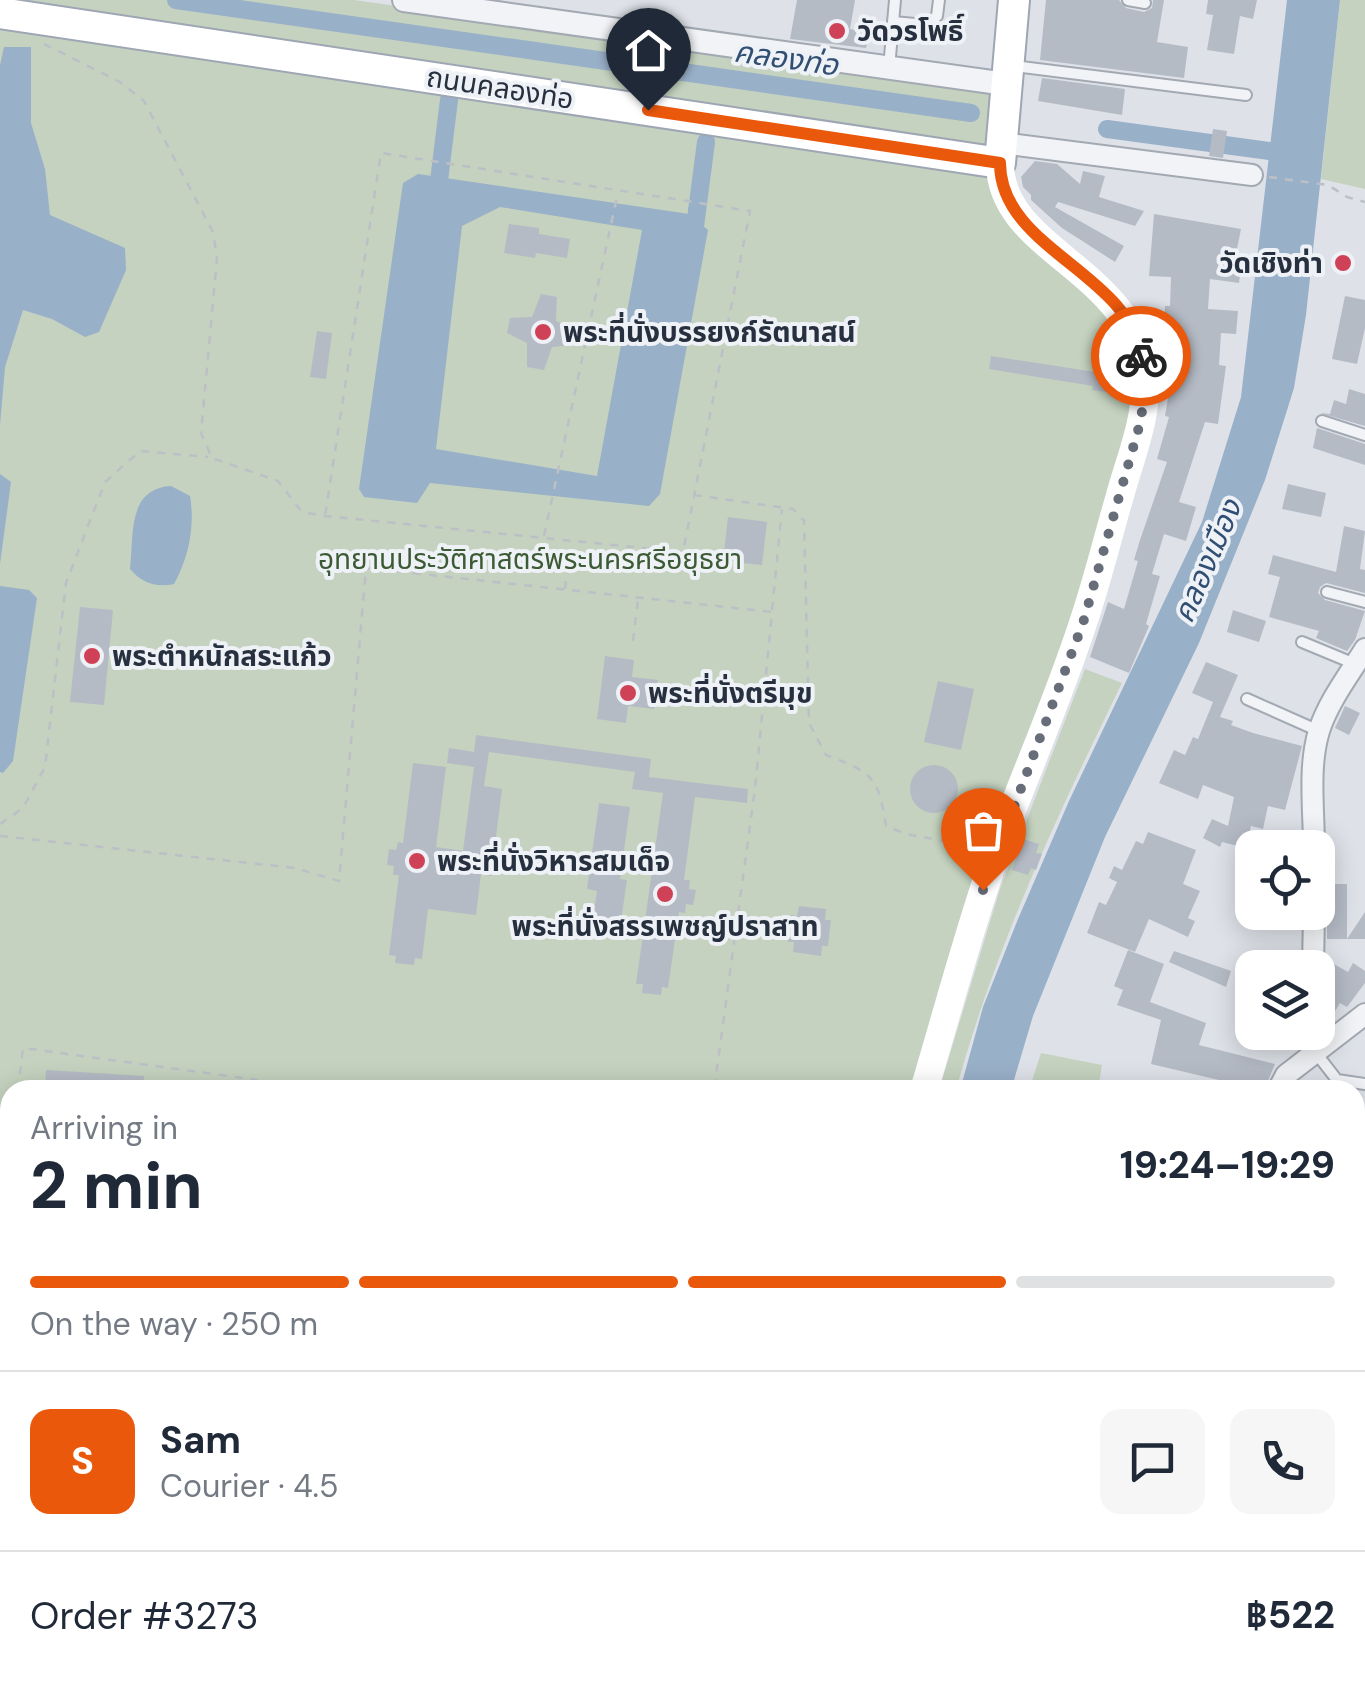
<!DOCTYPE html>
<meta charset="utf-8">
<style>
:root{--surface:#fff;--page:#f6f6f7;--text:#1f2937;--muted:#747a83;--line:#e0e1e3;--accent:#ea580c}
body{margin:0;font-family:"DM Sans","Noto Sans Thai",sans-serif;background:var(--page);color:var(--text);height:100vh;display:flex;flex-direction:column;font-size:38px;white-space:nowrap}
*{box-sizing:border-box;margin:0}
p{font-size:32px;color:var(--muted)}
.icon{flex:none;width:55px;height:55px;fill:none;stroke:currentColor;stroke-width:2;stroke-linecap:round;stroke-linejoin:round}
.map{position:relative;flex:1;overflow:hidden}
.sheet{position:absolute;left:0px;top:1080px;width:1365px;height:622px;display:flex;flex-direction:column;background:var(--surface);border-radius:30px 30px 0 0;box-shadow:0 5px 25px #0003}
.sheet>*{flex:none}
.controls{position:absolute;left:1235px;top:830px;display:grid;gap:20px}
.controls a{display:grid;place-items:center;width:100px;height:100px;border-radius:20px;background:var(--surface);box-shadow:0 5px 25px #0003;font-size:50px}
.pin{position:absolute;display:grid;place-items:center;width:85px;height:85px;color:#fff;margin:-102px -42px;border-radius:50% 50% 50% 0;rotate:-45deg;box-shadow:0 0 10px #0007}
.pin .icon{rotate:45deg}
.courier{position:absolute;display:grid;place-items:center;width:100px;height:100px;margin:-50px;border:8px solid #ea580c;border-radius:50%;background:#fff;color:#222;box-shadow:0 2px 12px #0007}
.headline em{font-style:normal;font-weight:800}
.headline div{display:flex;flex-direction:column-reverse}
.headline{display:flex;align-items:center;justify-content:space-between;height:170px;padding:0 30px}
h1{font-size:65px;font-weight:800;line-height:75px}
.bar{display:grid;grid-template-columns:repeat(4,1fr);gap:15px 10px;align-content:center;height:120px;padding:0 30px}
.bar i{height:12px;border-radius:8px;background:var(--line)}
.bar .on{background:var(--accent)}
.bar p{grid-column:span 4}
.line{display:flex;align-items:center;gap:25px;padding:0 30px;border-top:2px solid var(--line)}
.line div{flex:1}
.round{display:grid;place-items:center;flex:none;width:105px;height:105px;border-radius:20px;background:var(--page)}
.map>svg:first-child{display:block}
</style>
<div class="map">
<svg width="1365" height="1702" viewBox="0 0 1365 1702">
<rect width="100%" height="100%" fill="#dee2e8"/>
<g fill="#c4d2bf">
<path d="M0 0H354L992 90 989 184 1001 207 1093 297 1128 350 1136 380 1133 419 1076 621 915 1090H10V1435L0 1434Z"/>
<path d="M1340 0H1365V189L1321 179Z"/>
<path d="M1085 669 1122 683C1056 818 996 945 956 1090H939L1000 889Z"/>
<path d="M1041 1053 1102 1065 1098 1090H1029Z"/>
<path d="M213 1693V1692L297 1693V1702H213Z"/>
<path d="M376 1693V1692L519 1693 518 1702H375Z"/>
</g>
<g fill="#99b0c9" fill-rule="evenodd">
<path d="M1287 0H1340L1306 315 1294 388 1265 480 1199 643 1105 837 1033 1016 1011 1090H960L983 1007 1018 919 1069 801 1202 522 1241 397Z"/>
<path d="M4 47H31V123L45 169 50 215 125 248 126 270 99 332 85 337 52 319 23 310 5 367 0 425V65Z"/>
<path d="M418 174 689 214 708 230 660 494 649 506 430 483 417 503 364 497 359 489 403 183ZM500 207 642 230 597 476 436 449 462 226Z"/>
<path d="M0 474 11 482 0 564Z"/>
<path d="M171 486 190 496C195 526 189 557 174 584 156 588 142 583 130 569 134 534 127 489 171 486Z"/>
<path d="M0 586 29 590 37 598 13 761 3 773 0 772Z"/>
<path d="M810 1693V1692L864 1693 862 1702H808Z"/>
</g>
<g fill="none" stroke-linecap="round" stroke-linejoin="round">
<g stroke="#99b0c9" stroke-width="18">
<path d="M176 0 971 113"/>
<path d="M1107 129 1291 154"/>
<path d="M437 197 449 100"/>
<path d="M694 234 706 142"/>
<path d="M1306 1692 1334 1702"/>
</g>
</g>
<g fill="#b5bbc5">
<path d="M797 0H855L850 29 870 33 866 48 790 39Z"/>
<path d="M1046 0H1119L1126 8 1144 12 1152 8 1153 0H1164L1157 42 1188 47 1184 78 1040 60Z"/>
<path d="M1208 0H1257L1253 19 1240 16 1234 54 1207 50 1213 15 1206 14Z"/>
<path d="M1042 78 1125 89 1122 115 1038 101Z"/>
<path d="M1213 129 1227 131 1223 158 1209 156Z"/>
<path d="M1035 161 1057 164 1080 184 1083 171 1105 176 1099 197 1144 211 1135 226 1058 202 1055 207 1124 246 1115 262 1062 228 1031 200V195L1023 187 1021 177Z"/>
<path d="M1154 214 1241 229 1235 259 1242 260 1239 283 1210 279 1208 309 1238 311 1236 334 1221 333 1219 365 1226 366 1218 424 1205 422 1179 502 1196 507 1186 541 1164 534 1152 574 1160 576 1146 624 1149 626 1129 673 1090 657 1108 602 1124 609 1138 561 1134 560 1140 540 1167 462 1157 459 1169 417 1165 416 1170 386 1176 387 1178 360 1174 359 1175 330 1164 329 1165 306H1170L1171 277 1149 276Z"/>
<path d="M509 224 539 228V234L570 239 567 258 536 253 535 258 504 253Z"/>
<path d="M541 294 557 297 556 321 579 331 577 345 552 347 544 370 527 367V343L507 333 510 318 532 317Z"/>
<path d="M1345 296 1365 300V328L1357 364 1332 359Z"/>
<path d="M317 331 332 333 326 379 310 377Z"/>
<path d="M991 356 1095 372 1096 368 1116 371 1113 393 1092 390 1093 386 989 369Z"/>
<path d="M1349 389 1365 394V426L1320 413 1330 414 1334 400 1346 404Z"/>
<path d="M1317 428 1365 444V465L1313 448Z"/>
<path d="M1288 484 1326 493 1321 517 1282 509Z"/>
<path d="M728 517 767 522 762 565 723 561Z"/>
<path d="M1344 526 1365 531 1360 569 1365 570V593L1326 583 1320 587 1318 593 1325 600 1365 611 1355 640 1347 651 1316 638 1319 631 1269 617 1280 577 1268 574 1273 555 1336 572Z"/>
<path d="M80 607 113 610 104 705 70 702Z"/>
<path d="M1233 610 1266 621 1259 642 1227 632Z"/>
<path d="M605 656 634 660 632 677 658 680 654 709 628 706 626 723 597 719Z"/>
<path d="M1206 662 1238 675 1220 717 1233 721 1231 725 1253 733 1302 746 1285 810 1268 806 1263 829 1251 826 1246 848 1222 842 1220 847 1203 838 1212 819 1228 826 1234 797 1203 785 1198 799 1159 783 1174 750 1185 755 1193 737 1198 739 1213 702 1192 693Z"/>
<path d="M938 681 974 689 961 750 924 742Z"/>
<path d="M1345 706 1360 713 1349 735 1335 728Z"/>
<path d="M476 735 651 759 649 777 748 789 747 803 695 797 684 880H690L689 889 696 890 693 905 686 904 685 913 679 912 668 988 662 987 661 995 642 993 643 984H636L663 793 632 789 635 772 489 752 484 786 502 789 491 876 481 874 476 915 428 909 422 959 415 958 414 965 395 963 396 956 389 955 399 875H393L394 866 387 865 389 849 396 850 398 842 403 843 413 763 446 767 436 847 463 851 474 767 447 763 449 748 474 752Z"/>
<circle cx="934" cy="789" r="24"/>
<path d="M599 803 630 807 620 879 627 880 619 934 591 930 597 891 587 889Z"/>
<path d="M1148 832 1196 850 1183 884 1200 891 1188 918 1195 921 1188 937 1149 919 1135 952 1087 933 1099 902 1106 905 1117 882 1109 878 1114 866 1122 870 1136 841 1143 844Z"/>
<path d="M1023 839 1039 844 1036 853 1042 854 1036 870 1031 868 1028 875 1012 870Z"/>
<path d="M1327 884H1347V939L1365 912V939H1327Z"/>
<path d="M799 906 826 909 825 920H831L828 946H822L821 956 793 952 794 942H788L791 915 797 916Z"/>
<path d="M1128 950 1164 964 1150 1002 1206 1023 1199 1045 1275 1064 1265 1088 1258 1086 1257 1089 1151 1064 1161 1020 1117 1005 1123 990 1114 986Z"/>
<path d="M1174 951 1231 971 1226 987 1169 962Z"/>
<path d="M1332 963 1348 972 1353 963 1365 971V983L1347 1007 1340 1003 1327 1024 1318 1019V1015L1334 986 1322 979Z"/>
<path d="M46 1070 144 1076 143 1090H45Z"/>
</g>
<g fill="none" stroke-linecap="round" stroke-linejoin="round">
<g stroke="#a3a9b2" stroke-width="14">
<g id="service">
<path d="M1128 0 1145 3"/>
<path d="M893 22 926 25 937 16 939 0"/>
<path d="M1014 66 1246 95"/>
<path d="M889 68 895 0"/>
<path d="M1322 421 1365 435"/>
<path d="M1327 592 1365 602"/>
<path d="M1302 642 1355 664"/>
<path d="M1247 699 1319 731"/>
<path d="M1316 1053 1337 1080 1365 1084"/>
<path d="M1355 1265 1365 1266"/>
<path d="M1355 1331 1365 1324"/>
<path d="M0 1513 10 1514"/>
<path d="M200 1702 201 1692"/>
<path d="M535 1702 536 1692"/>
<path d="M583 1702V1692"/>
<path d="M677 1702 687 1692"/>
<path d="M755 1702 757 1692"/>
</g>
</g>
<g stroke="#a3a9b2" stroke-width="24">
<g id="minor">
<path d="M1001 143 1252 175"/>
<path d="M1314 848C1314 810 1308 767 1319 731 1328 702 1349 675 1365 649"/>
<path d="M1313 968 1314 912"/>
<path d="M1278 1090 1286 1075 1365 1014"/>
<path d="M1097 1692 1099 1702"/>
<path d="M1130 1702 1136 1692"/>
</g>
</g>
<g stroke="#a3a9b2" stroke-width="26">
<g id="tertiary">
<path d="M404 0 1006 84"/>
<path d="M1355 1340 1365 1358"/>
<path d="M1355 1493 1365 1424"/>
<path d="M1355 1619 1365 1626"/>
</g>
</g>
<g stroke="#9ea6b4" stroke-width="34">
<path id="primary" d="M0 13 1000 163 1014 0"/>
</g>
<g stroke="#bcc0c6" stroke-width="2.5" stroke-dasharray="8 8" stroke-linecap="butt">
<path d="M44 44 120 82 144 101 213 232 217 258 201 433 212 458 278 481 302 512 325 516 683 552 750 211 381 153 325 516"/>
<path d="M1269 177 1328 185 1347 197 1365 202"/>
<path d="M694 495 793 509 804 521 809 723 826 755C873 773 878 776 886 826L906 834 976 847"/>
<path d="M544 536 618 192"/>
<path d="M565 589 569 542"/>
<path d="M772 610 782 509"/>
<path d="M633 641 638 599"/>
<path d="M0 824 23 808 45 767 66 583 105 482 140 451 208 457"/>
<path d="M0 836 295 868 339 881 366 568 772 612 755 789 714 1090"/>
<path d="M18 1090 23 1048 265 1081 264 1090"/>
<path d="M0 1236 10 1155"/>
<path d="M279 1702 280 1692"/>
</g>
<use href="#service" stroke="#f1f3f6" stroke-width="10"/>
<use href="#minor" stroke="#f1f3f6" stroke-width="20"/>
<use href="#tertiary" stroke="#f1f3f6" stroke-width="22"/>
<g stroke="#fff" stroke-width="28">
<path d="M924 1090C948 1010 969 929 997 850 1025 774 1058 700 1083 623 1097 582 1107 540 1119 499 1129 461 1147 420 1145 381 1139 269 1000 253 1000 163"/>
<path d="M642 1702 643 1692"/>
</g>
<use href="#primary" stroke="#fff" stroke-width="30"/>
</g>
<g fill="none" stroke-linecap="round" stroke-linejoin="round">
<path stroke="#676e7a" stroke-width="10" stroke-dasharray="0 18" d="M983 890 1083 623 1141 420 1145 383 1141 356"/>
<path stroke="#ea580c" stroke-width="12" d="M648 110 1000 163C1000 249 1130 273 1141 356"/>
</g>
<g fill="#cf4157" stroke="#eef1f6" stroke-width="4">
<circle cx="837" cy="31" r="10"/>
<circle cx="1343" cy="263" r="10"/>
<circle cx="543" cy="332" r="10"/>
<circle cx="92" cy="656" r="10"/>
<circle cx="628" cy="693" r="10"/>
<circle cx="417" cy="861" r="10"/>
<circle cx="665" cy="894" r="10"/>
</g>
<g text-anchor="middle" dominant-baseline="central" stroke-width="8" stroke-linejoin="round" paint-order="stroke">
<g font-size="28" font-weight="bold" fill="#27303f" stroke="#eef1f6" text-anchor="start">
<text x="857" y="31">วัดวรโพธิ์</text>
<text x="1323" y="263" text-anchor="end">วัดเชิงท่า</text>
<text x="563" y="332">พระที่นั่งบรรยงก์รัตนาสน์</text>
<text x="112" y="656">พระตำหนักสระแก้ว</text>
<text x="648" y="693">พระที่นั่งตรีมุข</text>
<text x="437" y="861">พระที่นั่งวิหารสมเด็จ</text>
<text x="665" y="926" text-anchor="middle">พระที่นั่งสรรเพชญ์ปราสาท</text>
</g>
<g font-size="28" fill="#27303f" stroke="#eef1f6">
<text transform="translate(500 88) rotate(9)">ถนนคลองท่อ</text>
</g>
<g font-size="28" fill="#3c5b34" stroke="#eef1f6">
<text x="530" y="559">อุทยานประวัติศาสตร์พระนครศรีอยุธยา</text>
</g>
<g font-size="30" font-style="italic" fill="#314f73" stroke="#eef1f6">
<text transform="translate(786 58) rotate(8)">คลองท่อ</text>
<text transform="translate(1207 561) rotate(-67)">คลองเมือง</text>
</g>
</g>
</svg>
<div class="controls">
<a><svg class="icon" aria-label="locate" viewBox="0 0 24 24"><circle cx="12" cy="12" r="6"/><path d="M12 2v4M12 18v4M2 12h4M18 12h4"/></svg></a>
<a><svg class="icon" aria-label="layers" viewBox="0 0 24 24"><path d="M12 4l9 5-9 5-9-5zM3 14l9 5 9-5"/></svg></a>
</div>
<div class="pin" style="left:983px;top:890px;background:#ea580c"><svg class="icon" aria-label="bag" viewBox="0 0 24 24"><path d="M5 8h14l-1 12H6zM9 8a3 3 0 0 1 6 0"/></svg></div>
<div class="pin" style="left:648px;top:110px;background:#1f2937"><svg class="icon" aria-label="home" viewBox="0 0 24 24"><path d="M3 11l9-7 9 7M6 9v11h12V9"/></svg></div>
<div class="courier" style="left:1141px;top:356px"><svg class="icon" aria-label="bike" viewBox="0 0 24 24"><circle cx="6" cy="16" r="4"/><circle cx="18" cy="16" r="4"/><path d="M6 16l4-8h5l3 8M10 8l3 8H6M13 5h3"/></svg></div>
<section class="sheet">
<div class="headline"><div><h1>2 min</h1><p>Arriving in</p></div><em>19:24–19:29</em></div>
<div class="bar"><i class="on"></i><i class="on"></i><i class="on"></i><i></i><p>On the way · 250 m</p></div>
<div class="line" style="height:180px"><b class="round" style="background:var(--accent);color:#fff">S</b><div><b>Sam</b><p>Courier · 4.5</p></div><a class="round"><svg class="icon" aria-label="chat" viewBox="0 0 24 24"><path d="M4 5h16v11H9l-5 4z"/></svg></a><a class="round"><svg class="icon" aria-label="phone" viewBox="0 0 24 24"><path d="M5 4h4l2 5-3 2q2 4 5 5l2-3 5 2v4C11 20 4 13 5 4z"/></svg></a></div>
<div class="line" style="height:130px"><div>Order #3273</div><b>฿522</b></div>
</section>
</div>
